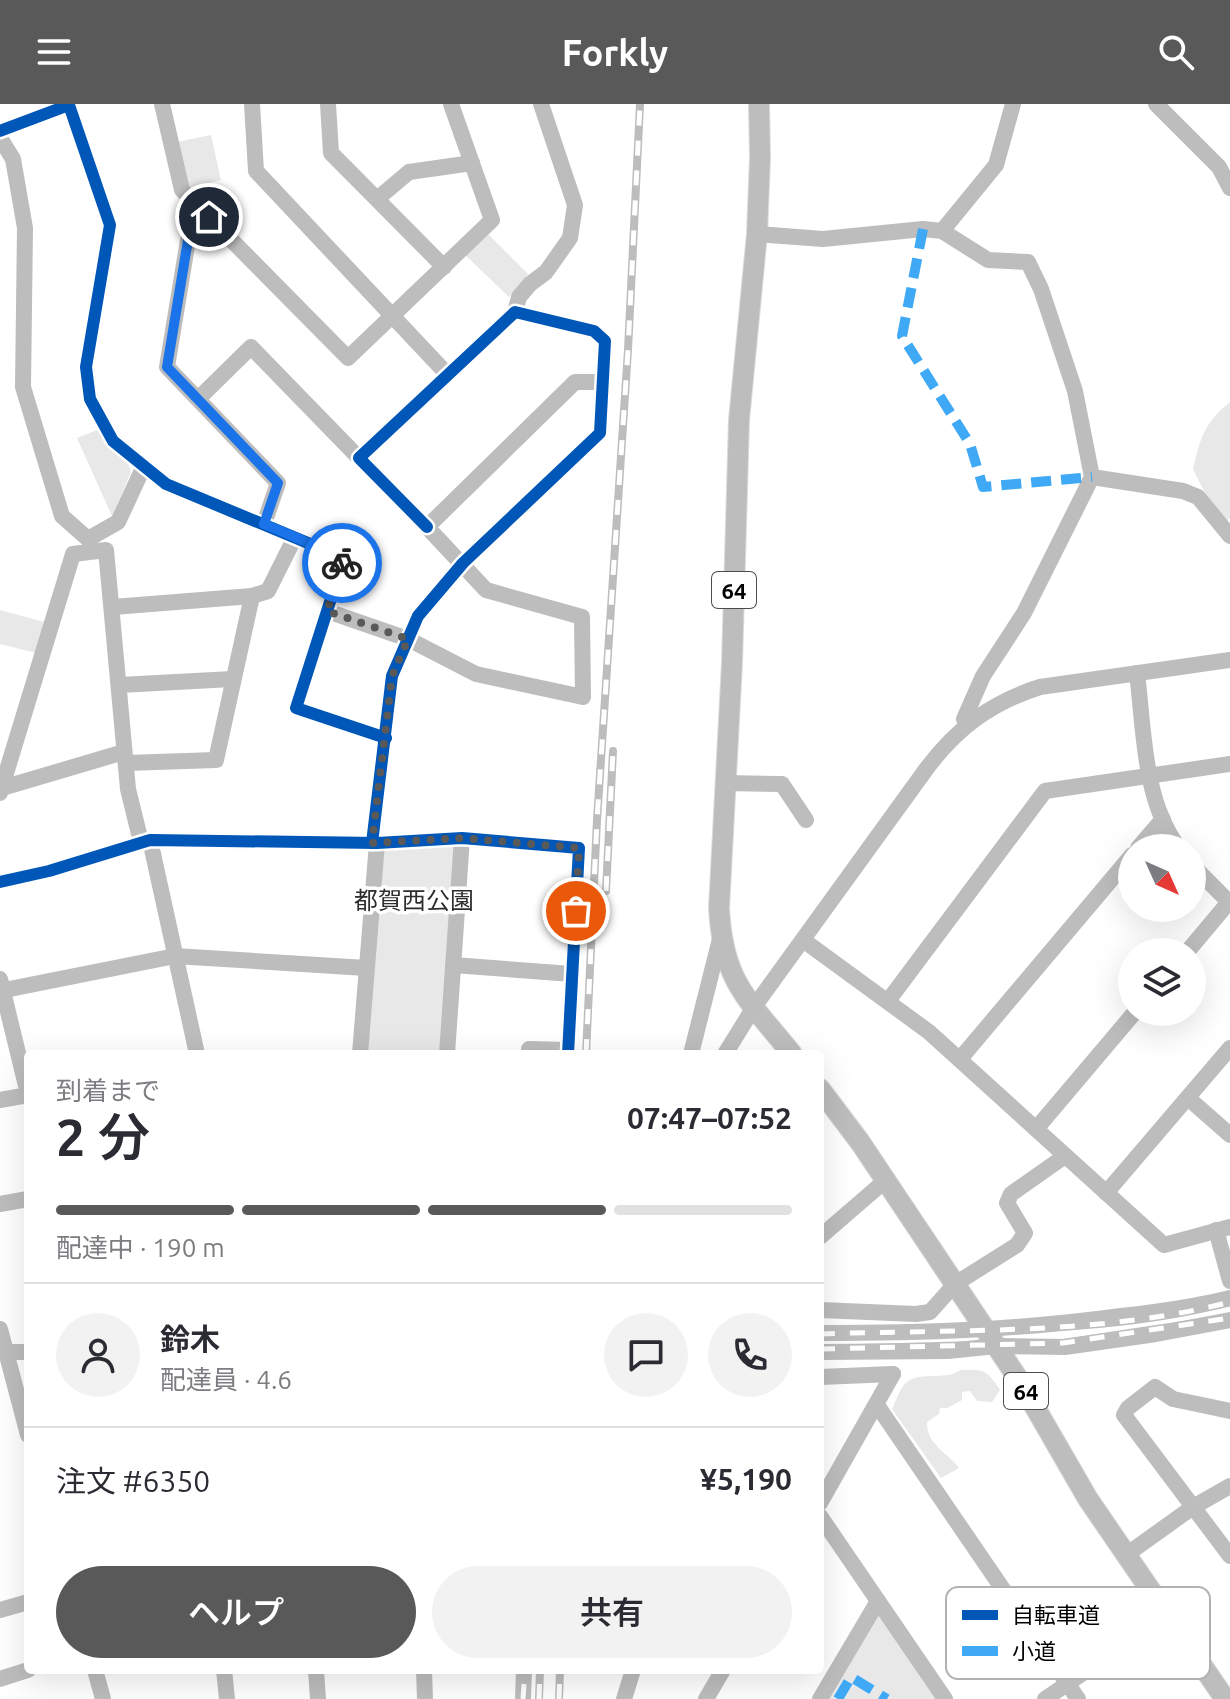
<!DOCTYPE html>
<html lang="ja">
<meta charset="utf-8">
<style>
:root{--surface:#fff;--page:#f2f2f3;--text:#2b2b33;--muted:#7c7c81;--line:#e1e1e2;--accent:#595959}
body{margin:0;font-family:Ubuntu,"Noto Sans JP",sans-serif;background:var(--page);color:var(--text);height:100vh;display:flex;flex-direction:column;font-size:30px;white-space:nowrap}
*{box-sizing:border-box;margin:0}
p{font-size:26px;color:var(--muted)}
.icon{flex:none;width:44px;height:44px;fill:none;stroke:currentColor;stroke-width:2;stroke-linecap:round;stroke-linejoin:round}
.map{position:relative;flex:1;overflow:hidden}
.panel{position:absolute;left:24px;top:946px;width:800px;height:624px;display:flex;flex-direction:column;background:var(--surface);border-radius:8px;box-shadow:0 8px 32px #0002}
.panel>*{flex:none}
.needle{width:52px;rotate:135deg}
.controls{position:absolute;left:1118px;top:730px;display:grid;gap:16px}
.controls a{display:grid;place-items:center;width:88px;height:88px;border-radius:50%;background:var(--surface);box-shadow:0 8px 32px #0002;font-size:40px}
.pin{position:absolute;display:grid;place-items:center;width:68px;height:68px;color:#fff;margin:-34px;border:4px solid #fff;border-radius:50%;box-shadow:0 2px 8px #0007}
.courier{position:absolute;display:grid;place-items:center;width:80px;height:80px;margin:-40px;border:6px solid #1a73e8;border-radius:50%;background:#fff;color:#222;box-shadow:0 2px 10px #0007}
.head em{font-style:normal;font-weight:600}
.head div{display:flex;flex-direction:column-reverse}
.head{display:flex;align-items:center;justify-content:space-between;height:136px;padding:0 32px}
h1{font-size:52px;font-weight:600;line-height:60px}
.bar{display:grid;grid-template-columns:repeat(4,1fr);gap:12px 8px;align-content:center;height:96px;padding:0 32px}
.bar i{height:10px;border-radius:6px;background:var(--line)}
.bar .on{background:var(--accent)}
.bar p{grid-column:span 4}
.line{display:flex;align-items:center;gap:20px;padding:0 32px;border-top:2px solid var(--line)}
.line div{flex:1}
.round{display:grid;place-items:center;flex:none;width:84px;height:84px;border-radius:42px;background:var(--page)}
.primary-button{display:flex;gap:16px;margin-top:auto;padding:16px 32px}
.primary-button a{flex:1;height:92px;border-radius:48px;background:var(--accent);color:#fff;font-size:32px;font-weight:600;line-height:92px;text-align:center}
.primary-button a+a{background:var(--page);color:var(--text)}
header{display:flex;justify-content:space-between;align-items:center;height:104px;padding:0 32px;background:var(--accent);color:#fff;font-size:36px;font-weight:600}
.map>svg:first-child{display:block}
</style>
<header><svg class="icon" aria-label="menu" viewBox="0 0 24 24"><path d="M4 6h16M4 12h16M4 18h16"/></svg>Forkly<svg class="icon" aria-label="search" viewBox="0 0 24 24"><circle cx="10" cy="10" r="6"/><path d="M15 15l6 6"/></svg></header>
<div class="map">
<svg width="1230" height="1595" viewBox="0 0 1230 1595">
<rect width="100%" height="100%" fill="#fff"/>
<g fill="#e8e8e8">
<path d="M211 31 221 76 187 84 177 38Z"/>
<path d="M485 127 528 170 509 193 463 149Z"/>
<path d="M1230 298V414L1221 421 1193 365C1200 334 1205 318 1230 298Z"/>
<path d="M97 326 110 345 128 359 131 368 112 412 77 334Z"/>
<path d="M0 506 44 518 36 549 0 540Z"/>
<path d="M456 741 440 950H366L380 750 387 743Z"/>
<path d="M960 1266C984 1265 987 1266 1000 1286L992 1298 977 1297 970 1287 962 1288V1296L947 1304H940L939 1310 927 1318C926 1340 948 1349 959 1364L941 1374 892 1305C896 1297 899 1287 904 1281 918 1265 945 1278 960 1266Z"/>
<path d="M878 1511 935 1595H824Z"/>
</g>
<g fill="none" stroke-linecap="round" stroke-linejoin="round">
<g stroke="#dbdbdb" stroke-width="22">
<g id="major">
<path d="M759 0 760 54 757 130 739 316 732 559 719 804C723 879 748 895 792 950"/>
<path d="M820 985 860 1038 1021 1279 1088 1395 1225 1595"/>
</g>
</g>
<g stroke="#bdbdbd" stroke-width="16">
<path d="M162 0 182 86 348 254 492 116 451 0"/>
<path d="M252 0 256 67 447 270"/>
<path d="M328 0 331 49 444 163"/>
<path d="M1156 0 1219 63 1230 84"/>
<path d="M0 27 69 1 110 121 86 263 90 295 113 337 166 380 344 454 296 604 386 634"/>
<path d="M0 34 13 55 25 124 23 283 62 412 88 435 118 418 144 362"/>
<path d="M377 95 409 68 472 59"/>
<path d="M209 113 188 136 167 263 278 379 264 420"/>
<path d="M942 127 996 61 1013 0"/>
<path d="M757 130 823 135 923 125 942 127 988 156 1028 158 1041 185 1075 287 1092 373 1024 509 983 572 964 615 966 621"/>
<path d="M515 208 519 193 530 180 546 168 570 134 575 101 541 0"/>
<path d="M198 295 251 243 359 354"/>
<path d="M1092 373 1183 387 1198 393 1230 432"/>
<path d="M252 492 268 487 295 433"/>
<path d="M113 503 252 492 216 656 126 659"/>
<path d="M327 507 408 535 476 570 583 593 582 513 486 486 427 423 575 278H603"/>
<path d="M1137 569C1144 625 1143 697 1179 744"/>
<path d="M120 581 232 575"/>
<path d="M725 679 782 680 806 716"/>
<path d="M2 684 124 648"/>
<path d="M0 689 73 450 106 446 128 685 141 738"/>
<path d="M150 736 197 950"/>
<path d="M372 739 392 572 418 512 463 459 600 329 605 237 594 227 515 208 359 354 427 423"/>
<path d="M1138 744 1163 715"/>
<path d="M1192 761 1230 799"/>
<path d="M0 778 49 767 150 736 377 739 462 734 579 744 568 950"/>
<path d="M803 836 929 928 1164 1141 1230 1123"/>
<path d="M1187 848 1229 798"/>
<path d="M453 861 572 870"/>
<path d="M0 875 28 990"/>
<path d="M0 887 175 852 366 864"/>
<path d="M888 897 1045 687 1230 660"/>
<path d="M529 945 568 946"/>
<path d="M360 950 377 739"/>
<path d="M447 950 462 734"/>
<path d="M691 950 720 835"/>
<path d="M725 950 754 903 927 664C957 624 992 598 1040 583L1230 556"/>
<path d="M960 955 1132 751"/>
<path d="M1188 994 1230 1031"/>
<path d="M0 996 28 991"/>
<path d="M1036 1025 1135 908"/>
<path d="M1106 1089 1230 944"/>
<path d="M0 1100 28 1095"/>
<path d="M1216 1126 1230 1177"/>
<path d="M820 1133 886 1076"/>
<path d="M820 1206 916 1210 930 1208 955 1180 1017 1141 1025 1129 1007 1099 1011 1090 1065 1052"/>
<path d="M0 1225 28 1331"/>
<path d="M820 1229C922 1229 1019 1226 1121 1212 1157 1208 1194 1203 1230 1194"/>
<path d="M0 1248H28"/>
<path d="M820 1248 948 1247 996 1242 1065 1243 1156 1230 1230 1216"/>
<path d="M820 1273 893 1270"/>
<path d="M877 1301 1078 1595"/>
<path d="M1230 1307 1173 1295 1155 1283 1128 1304 1124 1311 1230 1452"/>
<path d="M820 1399 893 1270"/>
<path d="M820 1412 945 1595"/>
<path d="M1126 1451 1193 1403 1230 1382"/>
<path d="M0 1506 28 1498"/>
<path d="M95 1566 103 1595"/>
<path d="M224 1566 227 1595"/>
<path d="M316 1566 318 1595"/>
<path d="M424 1566 425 1595"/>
<path d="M0 1575 28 1566"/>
<path d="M523 1595 524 1566"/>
<path d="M624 1595 633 1566"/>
<path d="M706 1595 723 1566"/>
<path d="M820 1595 878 1497"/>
<path d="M1045 1595 1166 1512"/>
</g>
<use href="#major" stroke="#bdbdbd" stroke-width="20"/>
<g stroke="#bdbdbd" stroke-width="8">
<g id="rail">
<path d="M606 787 613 647"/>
<path d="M586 950 597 716 628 246 640 0"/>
<path d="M820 1230C954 1225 1099 1232 1230 1198"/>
<path d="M820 1245 1063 1239 1230 1214"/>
<path d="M523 1595 525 1566"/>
<path d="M539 1595 540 1566"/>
<path d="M559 1595 560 1566"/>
</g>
</g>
<use href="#rail" stroke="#fff" stroke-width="5" stroke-dasharray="15" stroke-linecap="butt"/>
<g stroke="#3fa9f5" stroke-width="10" stroke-dasharray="20 10" stroke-linecap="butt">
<path d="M923 125 902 232 970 340 983 383 1092 373"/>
<path d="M838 1595 851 1573 887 1595"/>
</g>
<g stroke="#fff" stroke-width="17">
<g id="cycleway">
<path d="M0 27 69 1 110 121 86 263 90 295 113 337 166 380 344 454 296 604 386 634"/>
<path d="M372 739 392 572 418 512 463 459 600 329 605 237 594 227 515 208 359 354 427 423"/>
<path d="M0 778 49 767 150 736 377 739 462 734 579 744 568 950"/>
</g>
</g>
<use href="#cycleway" stroke="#0057b8" stroke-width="12"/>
</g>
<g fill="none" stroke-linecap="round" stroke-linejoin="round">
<path stroke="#595959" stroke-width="8" stroke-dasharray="0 14.4" d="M342 459 327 507 408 535 392 572 372 739 462 734 579 744 576 807"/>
<path stroke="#1a73e8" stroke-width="10" d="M209 113 188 136 167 263 278 379 264 420 344 454 342 459"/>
</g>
<g text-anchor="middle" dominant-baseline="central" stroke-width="7" stroke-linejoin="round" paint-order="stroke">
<g fill="#fff" stroke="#4c4c4c" stroke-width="2">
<rect x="712" y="468" width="44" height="36" rx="6"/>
<rect x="1004" y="1269" width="44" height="36" rx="6"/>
</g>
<g font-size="22" font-weight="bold" fill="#000">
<text x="734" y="486">64</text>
<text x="1026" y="1287">64</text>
</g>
<g font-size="24" fill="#2d2d2d" stroke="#fff">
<text x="414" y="796">都賀西公園</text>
</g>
</g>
<rect x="946" y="1483" width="264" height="92" rx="12" fill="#fff" stroke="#b2b2b2" stroke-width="2"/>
<rect x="962" y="1506" width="36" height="10" fill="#0057b8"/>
<rect x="962" y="1542" width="36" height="10" fill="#3fa9f5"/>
<g font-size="22" fill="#000">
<text x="1012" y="1519">自転車道</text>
<text x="1012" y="1555">小道</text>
</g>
</svg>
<div class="controls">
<a><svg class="needle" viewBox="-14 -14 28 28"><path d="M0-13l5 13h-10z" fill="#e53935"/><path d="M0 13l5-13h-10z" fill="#7c7c81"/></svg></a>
<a><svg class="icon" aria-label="layers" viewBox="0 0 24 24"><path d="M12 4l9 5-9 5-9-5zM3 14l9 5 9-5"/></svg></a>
</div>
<div class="pin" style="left:576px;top:807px;background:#ea580c"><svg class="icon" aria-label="bag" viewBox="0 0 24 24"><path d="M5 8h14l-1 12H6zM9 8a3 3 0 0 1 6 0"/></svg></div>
<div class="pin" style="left:209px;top:113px;background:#1f2937"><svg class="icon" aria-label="home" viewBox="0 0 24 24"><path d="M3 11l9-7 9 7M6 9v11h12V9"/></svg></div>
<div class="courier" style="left:342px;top:459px"><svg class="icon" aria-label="bike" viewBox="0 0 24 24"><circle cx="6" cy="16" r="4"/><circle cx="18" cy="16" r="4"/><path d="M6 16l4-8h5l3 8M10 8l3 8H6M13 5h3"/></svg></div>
<section class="panel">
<div class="head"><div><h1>2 分</h1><p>到着まで</p></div><em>07:47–07:52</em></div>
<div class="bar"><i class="on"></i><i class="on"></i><i class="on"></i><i></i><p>配達中 · 190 m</p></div>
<div class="line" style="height:144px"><a class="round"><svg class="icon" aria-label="person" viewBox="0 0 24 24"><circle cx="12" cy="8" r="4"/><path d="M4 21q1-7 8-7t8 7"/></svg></a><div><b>鈴木</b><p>配達員 · 4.6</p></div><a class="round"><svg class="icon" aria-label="chat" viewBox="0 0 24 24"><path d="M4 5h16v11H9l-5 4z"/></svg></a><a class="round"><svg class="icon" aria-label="phone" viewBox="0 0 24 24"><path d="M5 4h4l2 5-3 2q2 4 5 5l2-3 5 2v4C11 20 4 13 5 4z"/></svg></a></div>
<div class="line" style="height:104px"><div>注文 #6350</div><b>¥5,190</b></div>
<div class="primary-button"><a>ヘルプ</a><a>共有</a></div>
</section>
</div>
